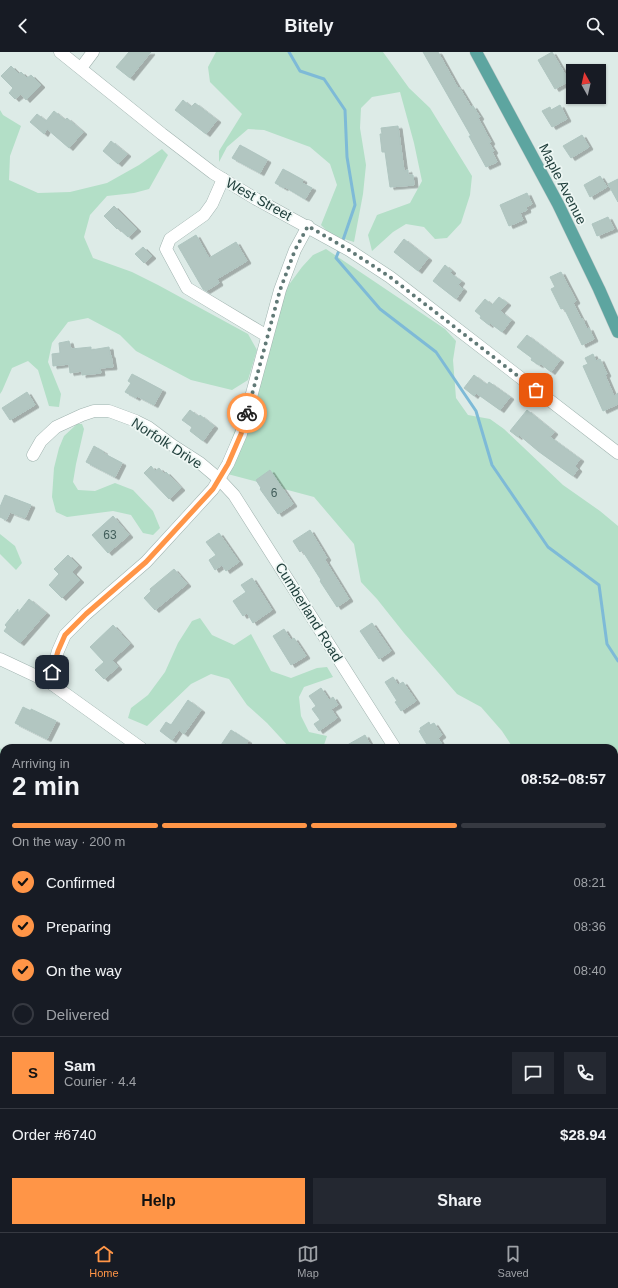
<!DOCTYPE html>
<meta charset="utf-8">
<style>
:root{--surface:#171b24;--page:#242831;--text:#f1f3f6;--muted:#9ea1a6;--line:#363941;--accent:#ff9547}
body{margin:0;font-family:Arial,sans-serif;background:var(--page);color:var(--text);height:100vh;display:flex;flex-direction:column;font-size:15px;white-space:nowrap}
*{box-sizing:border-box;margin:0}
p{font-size:13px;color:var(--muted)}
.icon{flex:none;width:22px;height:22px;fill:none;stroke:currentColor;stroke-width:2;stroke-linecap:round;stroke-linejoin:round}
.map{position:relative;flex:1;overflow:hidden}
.details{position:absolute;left:0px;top:692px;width:618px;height:488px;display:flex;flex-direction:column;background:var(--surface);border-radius:12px 12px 0 0;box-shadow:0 1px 3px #0004}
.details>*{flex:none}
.needle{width:26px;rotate:352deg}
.controls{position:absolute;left:566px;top:12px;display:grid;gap:8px}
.controls a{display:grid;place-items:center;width:40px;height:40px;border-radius:0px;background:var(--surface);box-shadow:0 1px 3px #0004;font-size:20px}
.pin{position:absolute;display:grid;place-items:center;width:34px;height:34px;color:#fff;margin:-17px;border-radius:8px;box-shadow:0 2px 6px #0006}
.courier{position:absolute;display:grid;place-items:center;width:40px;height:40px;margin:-20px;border:3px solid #ff9547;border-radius:50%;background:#fff;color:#222;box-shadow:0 1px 5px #0007}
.headline em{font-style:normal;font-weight:700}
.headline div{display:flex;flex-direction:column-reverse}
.headline{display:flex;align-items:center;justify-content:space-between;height:68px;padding:0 12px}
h1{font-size:26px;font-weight:700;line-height:30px}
.bar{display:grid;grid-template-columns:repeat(4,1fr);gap:6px 4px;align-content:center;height:48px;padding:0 12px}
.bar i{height:5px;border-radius:3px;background:var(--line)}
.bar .active{background:var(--accent)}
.bar p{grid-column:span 4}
.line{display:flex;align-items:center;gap:10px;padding:0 12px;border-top:1px solid var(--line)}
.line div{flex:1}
.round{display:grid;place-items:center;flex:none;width:42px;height:42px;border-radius:0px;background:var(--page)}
ol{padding:0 12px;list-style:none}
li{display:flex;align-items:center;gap:12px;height:44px}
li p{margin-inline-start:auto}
li .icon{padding:4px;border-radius:50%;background:var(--accent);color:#111;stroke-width:4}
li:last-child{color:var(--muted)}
li i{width:22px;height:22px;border:2px solid var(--line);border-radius:50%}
.primary-button{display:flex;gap:8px;margin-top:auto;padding:8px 12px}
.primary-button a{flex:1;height:46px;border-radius:0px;background:var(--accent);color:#111;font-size:16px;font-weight:700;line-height:46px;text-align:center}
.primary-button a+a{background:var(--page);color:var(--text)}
header{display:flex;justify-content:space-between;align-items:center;height:52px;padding:0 12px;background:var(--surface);font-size:18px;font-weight:700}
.menu{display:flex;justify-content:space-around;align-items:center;height:56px;border-top:1px solid var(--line);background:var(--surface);font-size:11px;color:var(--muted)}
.menu a{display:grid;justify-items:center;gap:2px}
.menu .active{color:var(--accent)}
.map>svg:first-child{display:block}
</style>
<header><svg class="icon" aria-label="back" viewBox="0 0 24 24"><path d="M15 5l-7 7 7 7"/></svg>Bitely<svg class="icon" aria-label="search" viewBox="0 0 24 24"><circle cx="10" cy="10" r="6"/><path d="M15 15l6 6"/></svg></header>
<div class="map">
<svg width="618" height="1180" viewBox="0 0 618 1180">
<defs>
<filter id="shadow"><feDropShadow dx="4" dy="2.5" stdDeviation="0" flood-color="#0004"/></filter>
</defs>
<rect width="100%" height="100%" fill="#ddebe7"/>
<g fill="#b3dfc7">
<path d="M216 0H383L409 36 430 56 472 124 470 143 461 171 447 186 435 187 424 175 406 172 393 180 372 199 368 183 377 163 410 151 422 129 414 91 400 40 372 45 361 56 360 76 366 113 363 142 354 190 331 183 321 173 337 133 330 112 310 95 264 78 248 77 227 95 219 110V99L242 62 210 30 208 15Z"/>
<path d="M0 58 3 63 21 74 10 104 9 128 38 141 70 140 107 131 139 113 162 97 168 103 149 137 134 141 107 144 90 163 84 185 93 206 132 220 158 233 248 282 257 298 248 328 232 338 191 328 136 299 120 283 88 266 68 270 52 291 48 310 61 342 59 355 49 354 38 318 28 309 12 316 2 339 0 342Z"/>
<path d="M326 197 445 277 456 289 453 308 456 346 468 363 490 367 504 377 563 433 600 459 618 474V1055L614 1058V696H513L502 679 481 655 457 642 404 581 377 547 361 530 354 492 314 445 220 420 285 238 302 215 313 203Z"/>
<path d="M77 372H82L84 377 76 412 73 430 78 438 95 439 115 431 133 438 153 459 160 476 153 483 143 481 131 463 113 459 67 465 56 460 52 445 54 416 59 396 64 384Z"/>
<path d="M0 482 15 494 22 511 16 518 0 502Z"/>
<path d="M200 566 212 583 234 593 251 582 271 619 291 626 317 616 327 615 333 625 304 635 299 645 301 664 309 680 327 684 323 696H290L267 671 247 653 229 627 211 622 191 632 147 674 128 666 131 656 148 643 165 620 178 591 192 569Z"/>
<path d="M0 696 4 700V890L0 886Z"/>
<path d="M42 1176H59L60 1180H43Z"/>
<path d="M220 1176H580L582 1180H223Z"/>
</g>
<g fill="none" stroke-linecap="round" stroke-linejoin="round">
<g stroke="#7ebad7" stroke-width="3">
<path d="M289 0 300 19 324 27 345 58 347 105 355 153 342 191"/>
<path d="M340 196 336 206 380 257 436 300 476 359 492 413 548 495 599 533 607 592 618 609"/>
<path d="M614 954 618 943"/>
<path d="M447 1180 449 1176"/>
</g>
</g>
<g fill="#b2c6c1" stroke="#afc5c0" filter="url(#shadow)">
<path d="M129 0H151L130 26 116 15Z"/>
<path d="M423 0H438L458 36 459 35 471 55 473 54 480 65 478 66 491 90 489 91 494 99 492 100 497 110 486 115 469 84H471Z"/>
<path d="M552 0 569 29 555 37 538 8Z"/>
<path d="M11 14 19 22 21 20 27 26 31 23 41 33 26 48 21 42 15 47 9 41 13 36 1 24Z"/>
<path d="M183 48 191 55 195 51 217 68 206 82 175 58Z"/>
<path d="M560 53 567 67 552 75 542 59 550 55 551 58Z"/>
<path d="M54 59 65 68 67 66 83 80 69 96 47 77 44 82 30 70 37 62 46 69Z"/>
<path d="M398 74 404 119 408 118V123H413L414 133 390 135 385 100H382L380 82H382L381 76Z"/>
<path d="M582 83 589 95 571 106 563 94Z"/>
<path d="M111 89 127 102 118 112 103 99Z"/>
<path d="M240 93 267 108 260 121 232 106Z"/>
<path d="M283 117 303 128 302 131 312 136 305 147 285 135 284 136 275 131Z"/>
<path d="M600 124 607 135 590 145 584 133Z"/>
<path d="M618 127V150L608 132Z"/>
<path d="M527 141 532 152 526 155 527 158 520 161 523 168 509 174 500 153Z"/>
<path d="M114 154 137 177 128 185 118 176 117 177 104 164Z"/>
<path d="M608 165 614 177 597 184 592 172Z"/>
<path d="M196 183 209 206 236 190 247 209 217 227 219 231 206 239 203 237 178 194Z"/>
<path d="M404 187 428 206 418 219 394 200Z"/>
<path d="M143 195 152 204 144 211 135 202Z"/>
<path d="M445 213 452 219 450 221 461 229 458 233 463 237 456 247 433 229Z"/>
<path d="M561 220 576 249 573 251 581 267 582 266 587 277 589 276 594 287 582 293 564 256 561 257 551 237 555 235 550 225Z"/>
<path d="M499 245 507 251 500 259 511 268 502 280 490 271 489 273 480 266 481 264 475 259 485 247 492 253Z"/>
<path d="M527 283 560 308 551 320 541 312 539 313 531 308 532 306 517 295Z"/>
<path d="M69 289 71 297 91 295V298L109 295 110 303H111L113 315 100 316 101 321 82 323V319L70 321 69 312 53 314 52 302 60 301 59 291Z"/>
<path d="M593 302 596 309 600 307 607 322 605 323 614 344 618 341V352L603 359 583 314 588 312 585 306Z"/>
<path d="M132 322 162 338 154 353 137 344 136 346 125 340 131 331 128 329Z"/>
<path d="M474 323 487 333 489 330 510 345 500 358 476 341 474 344 464 336Z"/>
<path d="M27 340 35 353 10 368 2 356Z"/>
<path d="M190 358 199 365 200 363 214 374 203 389 190 379 192 375 182 368Z"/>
<path d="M527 358 554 380 550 385 580 407 575 414 578 417 573 424 538 399 519 383 518 385 510 379Z"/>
<path d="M94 394 104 400 103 401 122 411 115 425 86 410Z"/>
<path d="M151 414 155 419 159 416 164 422 166 420 181 436 169 447 144 421Z"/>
<path d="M270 418 293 452 278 462 260 437 261 436 256 428Z"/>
<path d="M5 443 31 453 25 466 10 460 6 468 0 465V455Z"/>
<path d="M113 464 129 483 108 501 92 483Z"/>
<path d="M310 478 327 506 325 508 349 547 337 555 320 529 321 528 302 498 300 500 293 489Z"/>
<path d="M219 481 239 510 226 519 222 513 215 518 209 508 216 503 206 490Z"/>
<path d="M68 503 78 513 72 520 80 528 62 546 49 533 59 522 54 517Z"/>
<path d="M174 517 187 532 155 558 144 546 151 539 150 537Z"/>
<path d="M252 526 272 558 253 571 247 561 243 564 233 549 246 540 241 533Z"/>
<path d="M29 547 46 561 20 591 4 579 7 575 5 573 18 557V561Z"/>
<path d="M372 571 391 599 379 607 360 579Z"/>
<path d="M113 573 130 592 112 608 118 615 104 627 95 618 104 610 90 595Z"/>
<path d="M284 577 291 588 294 586 306 604 291 613 273 584Z"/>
<path d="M393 625 398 633 403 630 416 649 401 659 395 650 397 649 385 630Z"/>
<path d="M321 636 329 648 333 645 338 653 331 657 337 666 319 679 314 672 320 668 312 657 316 654 309 644Z"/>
<path d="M188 648 201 658 184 682 179 678 172 688 160 679 166 670 171 673Z"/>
<path d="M23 655 31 659V657L56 669 47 687 15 671Z"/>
<path d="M429 670 430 673 434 671 442 683 438 686 444 696H429L419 679 421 678 420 676Z"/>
<path d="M231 678 248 689 244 696H219Z"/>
<path d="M365 683 372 696H342Z"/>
</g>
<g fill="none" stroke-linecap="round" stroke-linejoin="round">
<g stroke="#a0b3af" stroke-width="13">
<g id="minor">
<path d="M60 0 162 82 213 121 256 147 349 198 390 225 618 401"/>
<path d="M81 16 93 0"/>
<path d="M223 127 212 152 204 163 170 187 166 197 187 236 267 284"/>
<path d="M33 403 41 389 56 375 82 363 94 359H109L136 369 148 375 172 393 200 411 219 427 234 443 395 696"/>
<path d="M0 607 49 630 141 696"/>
<path d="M49 630 58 599 65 583 86 562 146 510 213 437 228 412 241 382 280 238 295 198 308 174"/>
<path d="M0 988 4 992"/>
<path d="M0 1141 4 1139"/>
<path d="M135 1176 137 1180"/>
</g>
</g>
<g stroke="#c0c8c8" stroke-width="13">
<path id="major" d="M476 0 558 152 599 237 618 280"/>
</g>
<use href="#minor" stroke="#fff" stroke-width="12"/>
<use href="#major" stroke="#5da5a0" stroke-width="12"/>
</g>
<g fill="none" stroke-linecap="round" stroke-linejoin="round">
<path stroke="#607976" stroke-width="4" stroke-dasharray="0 7.2" d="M247 361 280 238 295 198 308 174 349 198 390 225 536 338"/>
<path stroke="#ff9547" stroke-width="5" d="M52 620 58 599 65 583 86 562 146 510 213 437 228 412 241 382 247 361"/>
</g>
<g text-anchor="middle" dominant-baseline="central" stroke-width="3.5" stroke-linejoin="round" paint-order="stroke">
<g font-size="12" fill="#425e5b">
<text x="274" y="441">6</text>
<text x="110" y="483">63</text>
</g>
<g font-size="14" fill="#1d3c39" stroke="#eef7f4">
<text transform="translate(563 132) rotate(63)">Maple Avenue</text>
<text transform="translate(259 147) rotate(29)">West Street</text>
<text transform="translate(167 391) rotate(33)">Norfolk Drive</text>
<text transform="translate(309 560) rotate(58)">Cumberland Road</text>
</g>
</g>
</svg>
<div class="controls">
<a><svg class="needle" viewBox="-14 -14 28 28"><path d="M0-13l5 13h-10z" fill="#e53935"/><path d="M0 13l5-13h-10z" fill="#9ea1a6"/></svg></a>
</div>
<div class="pin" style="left:536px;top:338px;background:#ea580c"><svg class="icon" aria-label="bag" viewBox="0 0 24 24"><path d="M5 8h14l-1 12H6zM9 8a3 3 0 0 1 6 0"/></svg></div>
<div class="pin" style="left:52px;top:620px;background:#1f2937"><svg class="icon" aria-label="home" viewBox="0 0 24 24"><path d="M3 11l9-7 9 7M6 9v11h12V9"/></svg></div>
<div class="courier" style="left:247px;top:361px"><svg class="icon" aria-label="bike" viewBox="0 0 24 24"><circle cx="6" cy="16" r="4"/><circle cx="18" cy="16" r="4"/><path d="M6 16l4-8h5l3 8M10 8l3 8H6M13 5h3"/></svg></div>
<section class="details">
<div class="headline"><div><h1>2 min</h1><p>Arriving in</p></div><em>08:52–08:57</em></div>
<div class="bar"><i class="active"></i><i class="active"></i><i class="active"></i><i></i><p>On the way · 200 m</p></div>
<ol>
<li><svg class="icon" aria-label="check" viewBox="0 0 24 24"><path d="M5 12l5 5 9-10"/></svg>Confirmed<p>08:21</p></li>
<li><svg class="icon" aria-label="check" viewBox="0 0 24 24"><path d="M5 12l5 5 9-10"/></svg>Preparing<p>08:36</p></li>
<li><svg class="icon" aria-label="check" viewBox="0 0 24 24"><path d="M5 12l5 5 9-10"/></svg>On the way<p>08:40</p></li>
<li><i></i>Delivered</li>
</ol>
<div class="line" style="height:72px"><b class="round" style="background:var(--accent);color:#111">S</b><div><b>Sam</b><p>Courier · 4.4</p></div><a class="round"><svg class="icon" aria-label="chat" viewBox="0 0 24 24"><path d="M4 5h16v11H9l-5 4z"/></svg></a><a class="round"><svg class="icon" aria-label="phone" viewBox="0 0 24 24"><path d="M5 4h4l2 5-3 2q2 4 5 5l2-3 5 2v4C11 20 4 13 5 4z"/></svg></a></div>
<div class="line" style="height:52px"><div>Order #6740</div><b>$28.94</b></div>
<div class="primary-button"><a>Help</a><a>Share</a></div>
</section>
</div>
<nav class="menu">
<a class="active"><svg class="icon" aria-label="home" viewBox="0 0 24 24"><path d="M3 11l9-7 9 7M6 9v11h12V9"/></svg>Home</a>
<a><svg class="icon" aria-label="map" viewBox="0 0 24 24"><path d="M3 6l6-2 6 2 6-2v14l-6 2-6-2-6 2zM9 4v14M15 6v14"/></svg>Map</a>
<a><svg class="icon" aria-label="saved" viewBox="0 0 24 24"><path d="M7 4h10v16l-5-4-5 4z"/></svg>Saved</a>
</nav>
